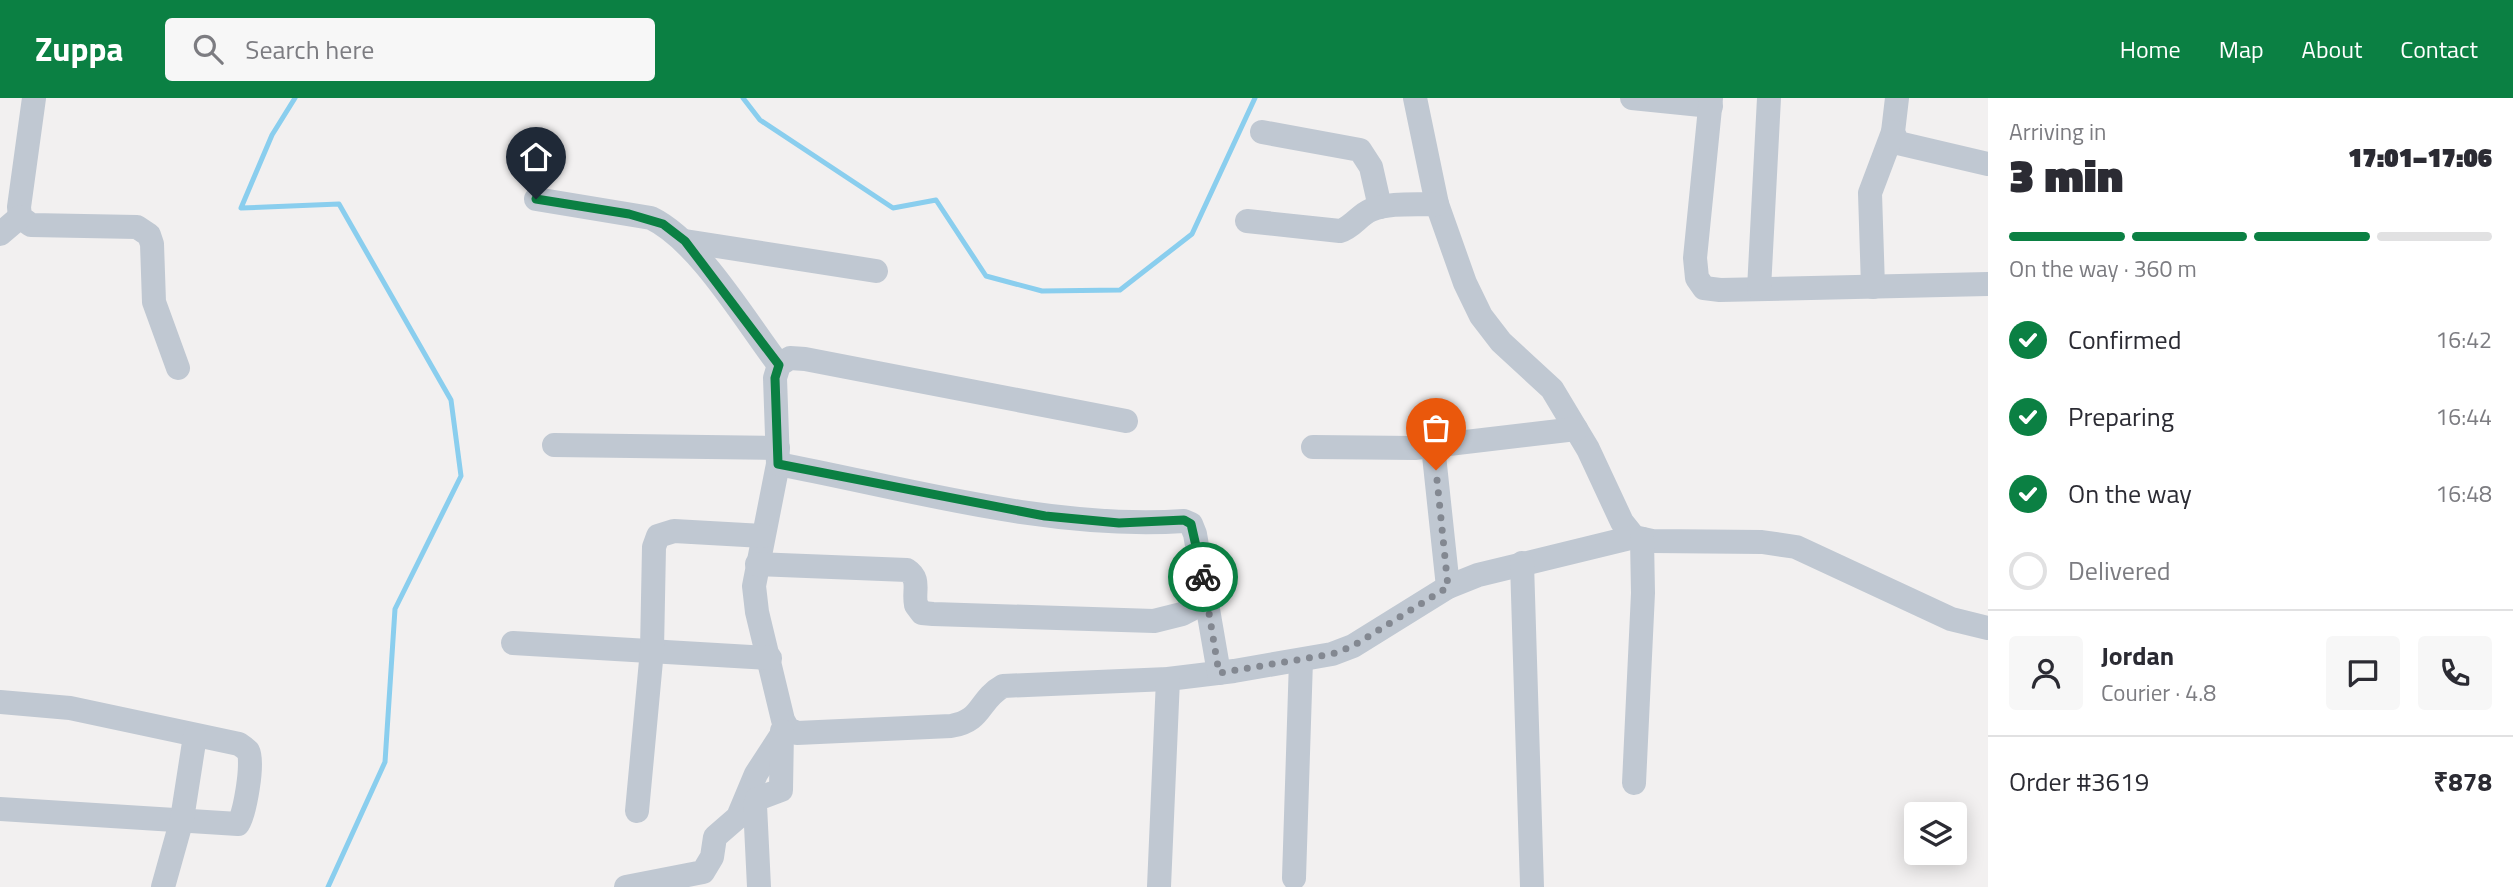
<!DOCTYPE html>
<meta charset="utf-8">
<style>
:root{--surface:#fff;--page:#f7f7f7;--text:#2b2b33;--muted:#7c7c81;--line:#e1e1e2;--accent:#0b8043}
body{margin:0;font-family:"Titillium Web",sans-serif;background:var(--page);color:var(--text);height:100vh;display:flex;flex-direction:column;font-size:26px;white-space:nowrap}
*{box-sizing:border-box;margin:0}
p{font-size:23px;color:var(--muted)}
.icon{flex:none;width:38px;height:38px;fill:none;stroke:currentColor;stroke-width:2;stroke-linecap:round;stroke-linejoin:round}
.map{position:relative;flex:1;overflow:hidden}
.side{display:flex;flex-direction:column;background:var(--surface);width:525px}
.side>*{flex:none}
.buttons{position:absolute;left:1904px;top:704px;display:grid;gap:14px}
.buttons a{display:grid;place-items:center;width:63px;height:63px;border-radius:7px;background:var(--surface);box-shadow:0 4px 18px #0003;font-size:35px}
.pin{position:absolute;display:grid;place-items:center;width:60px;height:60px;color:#fff;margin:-72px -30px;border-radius:50% 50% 50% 0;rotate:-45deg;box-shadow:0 0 7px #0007}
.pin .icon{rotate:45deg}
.courier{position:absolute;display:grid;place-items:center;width:70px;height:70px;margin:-35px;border:5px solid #0b8043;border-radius:50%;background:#fff;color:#222;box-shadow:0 2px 9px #0007}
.summary em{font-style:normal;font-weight:800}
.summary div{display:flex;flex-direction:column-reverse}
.summary{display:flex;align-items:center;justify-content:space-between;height:119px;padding:0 21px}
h1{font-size:46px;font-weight:800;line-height:52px}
.bar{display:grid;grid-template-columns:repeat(4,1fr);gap:10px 7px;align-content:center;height:84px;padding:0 21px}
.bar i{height:9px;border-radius:5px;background:var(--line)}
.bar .selected{background:var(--accent)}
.bar p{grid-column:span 4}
.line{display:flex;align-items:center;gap:18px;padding:0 21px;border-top:2px solid var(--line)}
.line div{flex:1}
.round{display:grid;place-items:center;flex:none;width:74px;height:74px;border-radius:7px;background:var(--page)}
ol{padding:0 21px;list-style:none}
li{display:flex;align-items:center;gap:21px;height:77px}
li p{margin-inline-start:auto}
li .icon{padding:7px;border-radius:50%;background:var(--accent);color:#fff;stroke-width:4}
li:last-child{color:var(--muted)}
li i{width:38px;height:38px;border:4px solid var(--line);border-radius:50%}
header{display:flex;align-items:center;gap:42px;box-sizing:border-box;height:98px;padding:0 35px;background:var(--accent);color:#fff}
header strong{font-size:33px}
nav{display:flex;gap:38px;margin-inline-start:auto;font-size:24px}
.search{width:490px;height:63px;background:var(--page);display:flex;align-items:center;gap:18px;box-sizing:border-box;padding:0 24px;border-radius:7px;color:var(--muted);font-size:26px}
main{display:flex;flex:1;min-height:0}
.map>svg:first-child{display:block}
</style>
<header>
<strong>Zuppa</strong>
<div class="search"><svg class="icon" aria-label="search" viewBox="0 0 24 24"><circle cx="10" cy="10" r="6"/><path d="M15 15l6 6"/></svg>Search here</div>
<nav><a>Home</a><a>Map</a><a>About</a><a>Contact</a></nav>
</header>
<main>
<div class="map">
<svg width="1988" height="789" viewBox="0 0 1988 789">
<rect width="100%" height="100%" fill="#f2f0f0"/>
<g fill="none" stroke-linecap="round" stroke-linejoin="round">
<g stroke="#8aceee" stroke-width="5">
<path d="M295 0 272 37 241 110 339 106 451 302 461 378 395 511 385 664 328 789"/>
<path d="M743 0 760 22 893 110 936 102 986 178 1042 193 1120 192 1192 136 1255 0"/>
</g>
<g stroke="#c0c8d2" stroke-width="24">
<path d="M34 0 19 109 20 119 31 127 137 129 149 137 152 146 154 204 178 270"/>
<path d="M1415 0 1437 106 1465 185 1481 218 1501 244 1552 291 1588 351 1622 424 1634 439 1652 443 1762 444 1796 449 1951 521 1988 530"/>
<path d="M1632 0 1711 8"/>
<path d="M1711 0 1695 160 1697 180 1704 190 1720 192 1988 186"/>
<path d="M1897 0 1893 34 1898 45 1988 66"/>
<path d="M1262 34 1360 52 1371 69 1380 109"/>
<path d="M536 101 651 120C699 143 746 224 779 267"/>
<path d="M1247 123 1340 133C1353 129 1359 117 1371 112 1390 104 1417 107 1437 106"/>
<path d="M0 136 20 119"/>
<path d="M685 143 876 173"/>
<path d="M1873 189 1870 95 1893 34"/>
<path d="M1759 191 1769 0"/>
<path d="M1126 323 805 261 790 260 779 267 775 280 778 366 754 488 757 514 783 622 788 631 797 635 951 628C983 623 978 602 1003 588L1168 581 1234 573 1332 556 1353 548 1448 489 1478 477 1634 439"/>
<path d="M554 347 778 350"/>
<path d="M1433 348 1448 489"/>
<path d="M1313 349 1415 350 1576 331"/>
<path d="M778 366C909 391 1050 432 1184 423L1191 426 1195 436 1219 575"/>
<path d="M1522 465 1532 789"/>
<path d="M757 466 907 472C921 481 913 493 916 507L922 515 933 516 1154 523 1182 516 1207 503"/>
<path d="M513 545 770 560"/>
<path d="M0 604 70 610 239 646C242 648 246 651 248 653 254 664 245 715 238 726L0 711"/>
<path d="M1634 685 1643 495 1642 441"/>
<path d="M637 713 652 552 654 449 658 438 674 433 763 438"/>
<path d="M1294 780 1301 562"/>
<path d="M163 789 182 721 195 638"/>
<path d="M626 789 703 774 712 759 715 739 738 719 756 676 782 636"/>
<path d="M759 789 755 707 757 701 781 692 782 633"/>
<path d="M1159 789 1168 581"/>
</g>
</g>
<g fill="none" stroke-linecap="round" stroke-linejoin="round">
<path stroke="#838891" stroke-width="7" stroke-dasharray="0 12.6" d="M1203 479 1219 575 1332 556 1353 548 1448 489 1436 372"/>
<path stroke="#0b8043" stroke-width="9" d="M536 101 629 116 663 126 685 143 779 267 775 280 778 366 1045 418 1119 425 1184 422 1191 426 1203 479"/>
</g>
</svg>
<div class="buttons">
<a><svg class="icon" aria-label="layers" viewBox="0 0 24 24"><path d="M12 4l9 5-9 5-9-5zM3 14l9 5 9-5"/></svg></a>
</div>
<div class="pin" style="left:1436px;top:372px;background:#ea580c"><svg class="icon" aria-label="bag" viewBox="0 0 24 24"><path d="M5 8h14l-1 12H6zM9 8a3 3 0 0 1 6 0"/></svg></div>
<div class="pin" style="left:536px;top:101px;background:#1f2937"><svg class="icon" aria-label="home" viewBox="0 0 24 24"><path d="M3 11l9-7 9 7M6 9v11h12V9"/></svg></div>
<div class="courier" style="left:1203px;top:479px"><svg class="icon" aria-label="bike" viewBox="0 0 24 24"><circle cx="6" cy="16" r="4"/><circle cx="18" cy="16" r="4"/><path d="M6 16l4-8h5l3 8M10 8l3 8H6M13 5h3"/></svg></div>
</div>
<section class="side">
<div class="summary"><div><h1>3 min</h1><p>Arriving in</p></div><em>17:01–17:06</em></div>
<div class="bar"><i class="selected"></i><i class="selected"></i><i class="selected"></i><i></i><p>On the way · 360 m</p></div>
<ol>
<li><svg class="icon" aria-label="check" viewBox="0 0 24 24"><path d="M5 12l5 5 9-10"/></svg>Confirmed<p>16:42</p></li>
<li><svg class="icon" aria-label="check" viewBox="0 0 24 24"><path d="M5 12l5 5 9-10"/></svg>Preparing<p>16:44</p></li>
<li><svg class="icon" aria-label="check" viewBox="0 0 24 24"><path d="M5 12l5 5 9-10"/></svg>On the way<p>16:48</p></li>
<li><i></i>Delivered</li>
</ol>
<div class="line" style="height:126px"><a class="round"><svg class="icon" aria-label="person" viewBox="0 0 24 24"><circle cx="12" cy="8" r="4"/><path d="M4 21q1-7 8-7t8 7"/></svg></a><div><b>Jordan</b><p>Courier · 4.8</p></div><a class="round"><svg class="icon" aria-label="chat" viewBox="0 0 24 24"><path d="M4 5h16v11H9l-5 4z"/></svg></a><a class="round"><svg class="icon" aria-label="phone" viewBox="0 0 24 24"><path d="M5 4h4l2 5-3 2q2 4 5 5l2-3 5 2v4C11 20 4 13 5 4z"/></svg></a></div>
<div class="line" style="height:91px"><div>Order #3619</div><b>₹878</b></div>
</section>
</main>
